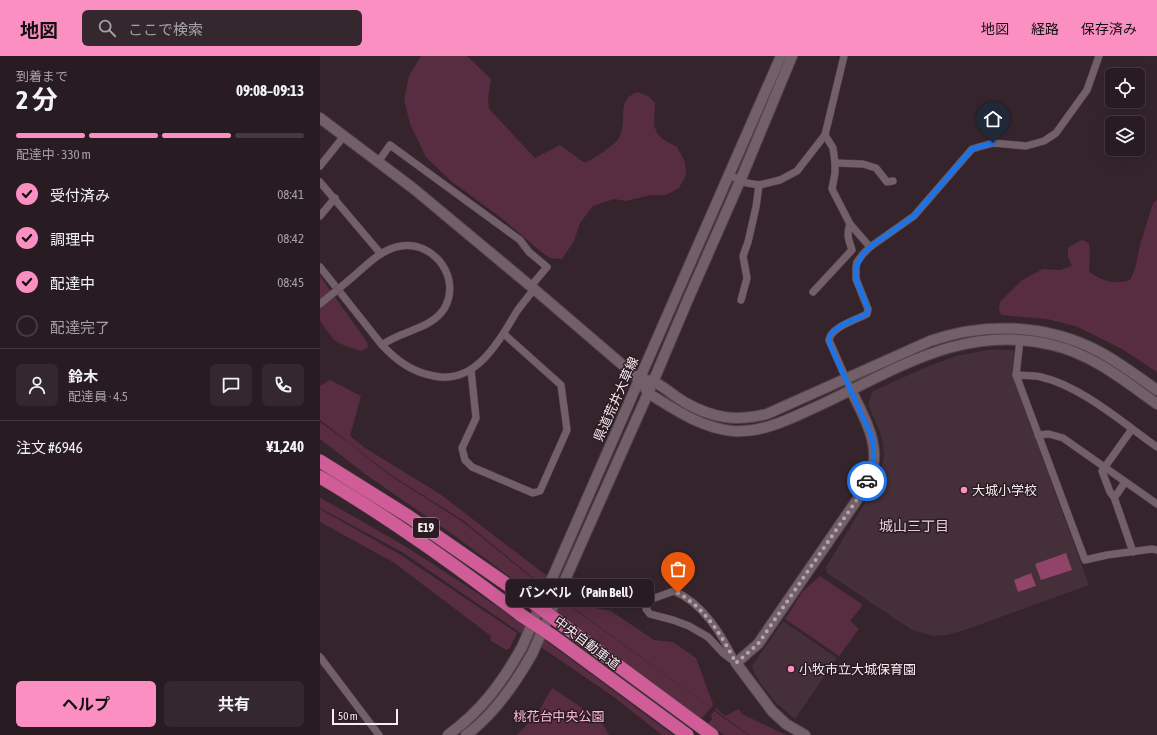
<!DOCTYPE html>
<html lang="ja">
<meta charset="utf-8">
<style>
:root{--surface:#281b21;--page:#34282e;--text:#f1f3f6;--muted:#a5a1a5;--line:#44393f;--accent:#fc8fc2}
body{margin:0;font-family:"Asap Condensed","Noto Sans JP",sans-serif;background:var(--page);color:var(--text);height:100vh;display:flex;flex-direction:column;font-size:15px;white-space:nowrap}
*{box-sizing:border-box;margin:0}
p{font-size:13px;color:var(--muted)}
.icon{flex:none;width:22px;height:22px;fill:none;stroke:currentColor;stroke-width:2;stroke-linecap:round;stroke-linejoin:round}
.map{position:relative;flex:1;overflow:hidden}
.sheet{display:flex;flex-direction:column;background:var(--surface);width:320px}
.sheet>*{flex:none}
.fabs{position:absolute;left:785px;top:12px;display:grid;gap:8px}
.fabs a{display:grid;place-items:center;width:40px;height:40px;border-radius:6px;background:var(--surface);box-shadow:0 4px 16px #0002,0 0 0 1px var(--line);font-size:20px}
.scale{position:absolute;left:12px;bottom:10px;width:66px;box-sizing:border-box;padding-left:4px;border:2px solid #f7ecf0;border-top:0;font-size:11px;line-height:14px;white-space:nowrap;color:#f7ecf0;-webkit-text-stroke:3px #2b1b22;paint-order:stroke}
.pin{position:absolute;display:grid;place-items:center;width:34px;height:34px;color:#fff;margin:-41px -17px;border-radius:50% 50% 50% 0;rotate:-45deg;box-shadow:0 0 4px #0007}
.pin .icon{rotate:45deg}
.courier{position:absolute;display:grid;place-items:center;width:40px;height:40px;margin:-20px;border:3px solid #1a73e8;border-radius:50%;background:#fff;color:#222;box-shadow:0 1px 5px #0007}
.bubble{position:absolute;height:28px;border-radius:6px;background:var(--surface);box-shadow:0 4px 16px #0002,0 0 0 1px var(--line);font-size:13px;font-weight:700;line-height:28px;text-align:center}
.head em{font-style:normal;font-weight:700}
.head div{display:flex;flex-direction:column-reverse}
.head{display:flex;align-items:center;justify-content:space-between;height:68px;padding:0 16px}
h1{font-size:26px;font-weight:700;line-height:30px}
.bar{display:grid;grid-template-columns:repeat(4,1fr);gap:6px 4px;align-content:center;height:48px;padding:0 16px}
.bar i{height:5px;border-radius:3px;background:var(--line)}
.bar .selected{background:var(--accent)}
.bar p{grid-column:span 4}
.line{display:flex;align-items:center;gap:10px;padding:0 16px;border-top:1px solid var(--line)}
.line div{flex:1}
.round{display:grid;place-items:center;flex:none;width:42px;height:42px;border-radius:6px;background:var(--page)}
ol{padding:0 16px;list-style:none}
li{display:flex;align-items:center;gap:12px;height:44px}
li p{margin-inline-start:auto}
li .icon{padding:4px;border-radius:50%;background:var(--accent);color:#111;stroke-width:4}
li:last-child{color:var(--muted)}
li i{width:22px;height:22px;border:2px solid var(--line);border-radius:50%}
.button{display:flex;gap:8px;margin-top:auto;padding:8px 16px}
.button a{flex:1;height:46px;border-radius:6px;background:var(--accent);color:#111;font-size:16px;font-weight:700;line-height:46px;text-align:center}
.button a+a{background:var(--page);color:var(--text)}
header{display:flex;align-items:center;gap:24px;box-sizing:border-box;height:56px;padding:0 20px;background:var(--accent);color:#111}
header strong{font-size:19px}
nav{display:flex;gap:22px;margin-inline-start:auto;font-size:14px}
.search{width:280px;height:36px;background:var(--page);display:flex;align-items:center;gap:10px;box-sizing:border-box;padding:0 14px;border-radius:6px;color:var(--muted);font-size:15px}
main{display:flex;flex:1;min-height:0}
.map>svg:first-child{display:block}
</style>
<header>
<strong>地図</strong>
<div class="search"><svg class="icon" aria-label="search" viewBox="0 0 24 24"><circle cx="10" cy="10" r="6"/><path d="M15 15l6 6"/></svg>ここで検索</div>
<nav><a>地図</a><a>経路</a><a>保存済み</a></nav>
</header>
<main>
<section class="sheet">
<div class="head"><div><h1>2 分</h1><p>到着まで</p></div><em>09:08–09:13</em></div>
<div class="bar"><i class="selected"></i><i class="selected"></i><i class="selected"></i><i></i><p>配達中 · 330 m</p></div>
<ol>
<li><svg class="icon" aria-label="check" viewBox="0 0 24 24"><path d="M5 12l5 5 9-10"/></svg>受付済み<p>08:41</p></li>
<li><svg class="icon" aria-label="check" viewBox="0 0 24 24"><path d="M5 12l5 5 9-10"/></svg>調理中<p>08:42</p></li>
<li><svg class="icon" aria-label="check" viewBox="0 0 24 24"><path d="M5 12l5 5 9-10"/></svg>配達中<p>08:45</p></li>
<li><i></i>配達完了</li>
</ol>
<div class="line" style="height:72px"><a class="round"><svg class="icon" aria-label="person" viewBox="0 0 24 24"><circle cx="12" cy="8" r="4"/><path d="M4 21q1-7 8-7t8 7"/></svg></a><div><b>鈴木</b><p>配達員 · 4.5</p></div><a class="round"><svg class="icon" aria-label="chat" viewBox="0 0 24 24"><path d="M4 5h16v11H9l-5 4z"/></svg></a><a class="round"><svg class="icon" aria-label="phone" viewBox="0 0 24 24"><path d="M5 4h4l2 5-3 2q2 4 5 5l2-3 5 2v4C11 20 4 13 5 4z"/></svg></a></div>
<div class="line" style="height:52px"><div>注文 #6946</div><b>¥1,240</b></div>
<div class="button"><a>ヘルプ</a><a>共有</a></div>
</section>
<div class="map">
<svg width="837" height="679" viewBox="0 0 837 679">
<rect width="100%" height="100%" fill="#35242c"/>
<g fill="#452f39">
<path d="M668 294H694L692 319 769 529 642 575 627 579 614 580 606 578 592 574 507 517 506 511 558 425 561 415 564 400 563 389 561 379 548 348 553 335 609 310 636 300Z"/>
<path d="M463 565 517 602 475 663 457 648 443 631 434 616 432 610Z"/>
</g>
<g fill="#582d41">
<path d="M101 0H147L171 23 168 42 169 53 215 102 240 89 265 107C274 102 296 89 300 80 308 62 295 45 317 36L328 40 335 47 334 69 337 77 342 83 357 91 365 106 366 119 359 132 346 139H330L306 145 294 143 273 150 260 167 254 185 242 203 230 202 220 195 184 164 131 125 106 101 90 68 84 43 89 20Z"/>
<path d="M837 144V316L802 293 758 271 727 263 681 259 679 253 680 246 702 224 723 213 740 214 752 210 748 201V191L762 184 769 187 770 195 769 216C783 225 794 229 810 224L815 213 820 189 833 147Z"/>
<path d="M0 220 47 286 48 292 40 295 21 288 14 284 0 265Z"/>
<path d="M10 324 41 340 30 380 45 392 120 438 210 507 270 551 291 555 334 584 353 586 376 602 393 648 391 652 218 526 144 465 68 417 0 364V330Z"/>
<path d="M0 366 29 387 68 418 143 466 218 527 391 652 381 663 135 480 45 418 0 383Z"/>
<path d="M0 442C44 466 87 490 128 518 206 568 279 624 353 679H342L294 641 82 496 0 452Z"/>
<path d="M0 453 81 499 197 577 190 592 186 594 170 584 171 580 73 506 0 466Z"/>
<path d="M500 520 543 549 530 565 539 573 519 600 465 563 483 535Z"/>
<path d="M232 632 258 649 282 666 289 679H197L217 658Z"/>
<path d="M396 652 405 660 419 653 422 658 466 679H429L395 654Z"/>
<path d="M394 655 428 679H404L388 668 392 663 391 659Z"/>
</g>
<g fill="#90446a">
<path d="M746 497 752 514 721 524 715 508Z"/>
<path d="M711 517 716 530 698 536 694 524Z"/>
</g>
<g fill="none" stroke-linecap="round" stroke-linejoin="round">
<g stroke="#514349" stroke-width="8">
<g id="street">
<path d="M58 106 70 89 200 184 209 196 227 211 211 230"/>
<path d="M515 107 543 108 556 112 567 126 573 125"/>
<path d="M0 110 24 80"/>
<path d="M409 119 427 127 439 129 460 124 477 115 505 79 524 0"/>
<path d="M0 126 61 198"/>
<path d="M0 160 15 142"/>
<path d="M530 168 550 191"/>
<path d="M0 211 62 289C77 305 92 316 114 320 156 329 179 285 197 255 202 248 209 240 214 233"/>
<path d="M28 225C44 212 60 193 81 190 115 185 142 223 124 253 110 274 82 274 62 289"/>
<path d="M493 236 532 194C529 185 526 178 530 168L512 133 515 117V107L513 92 505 79"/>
<path d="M421 244 427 222 423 200 428 186 436 151 439 129"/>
<path d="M700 284 696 319 765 504 787 499 832 493 837 494"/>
<path d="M151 314 156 362 142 392 145 404 152 411 213 437 220 435 247 374 241 329 184 278"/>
<path d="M696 319C705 320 713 319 721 321 761 330 803 367 837 391"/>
<path d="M531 334 509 284C511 271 536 264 547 258L548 253 536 223V211L537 206 543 198 550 191 594 160 652 93 673 87 706 90 724 85 736 77 767 34 779 0"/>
<path d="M812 373 782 415 790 436 794 441 813 496"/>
<path d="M718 379 729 378 743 382 837 448"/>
<path d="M794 441 797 438 805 426"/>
<path d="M354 535C383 547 402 579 416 607L403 597 388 581 369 570 353 564 330 558 326 553 328 547 332 543Z"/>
<path d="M0 601 59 679"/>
</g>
</g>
<g stroke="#514349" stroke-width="12">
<g id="secondary">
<path d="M0 62 94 133 214 233 319 323C324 324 330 324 334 326 345 331 355 341 366 347 393 362 416 366 447 358L610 285C665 266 726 268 778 295 799 306 818 321 837 334"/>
<path d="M325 332 328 337C354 353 381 372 413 375 443 377 469 363 496 351 574 315 642 267 732 289 772 298 805 325 837 348"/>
<path d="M128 679C161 655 182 627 202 591L461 0"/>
<path d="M146 679C174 659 195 628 212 598L333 326 369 241 423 118 472 0"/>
<path d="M485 679 466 668 452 655 416 607 438 588 539 441C544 431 550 422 553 411 559 385 542 357 531 334"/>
</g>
</g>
<g stroke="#514349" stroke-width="14">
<g id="highway">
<path d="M0 405 88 460 208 543"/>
<path d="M0 421C70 462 136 510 201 559"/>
<path d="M243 569 392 679"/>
<path d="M234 581 367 679"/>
</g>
</g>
<use href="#street" stroke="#735f68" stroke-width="7"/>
<use href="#secondary" stroke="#735f68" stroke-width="10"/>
<use href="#highway" stroke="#d05d97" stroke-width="13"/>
<g stroke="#514349" stroke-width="8" stroke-linecap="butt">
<path id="street-bridge" d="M0 248 28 225"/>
</g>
<g stroke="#514349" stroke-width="14" stroke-linecap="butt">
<g id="highway-bridge">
<path d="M208 543 243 569"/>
<path d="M201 559 234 581"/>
</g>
</g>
<use href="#street-bridge" stroke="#735f68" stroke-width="7"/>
<use href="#highway-bridge" stroke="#d05d97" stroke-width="13"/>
</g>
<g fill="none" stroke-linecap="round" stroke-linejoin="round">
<path stroke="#b3a6ab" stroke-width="4" stroke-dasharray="0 7.2" d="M358 537C385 552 402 580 416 607L438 588 538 442 547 425"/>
<path stroke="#1a73e8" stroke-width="5" d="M547 425C555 411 555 397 552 381L510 289 509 281C517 268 535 264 547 258L548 253 536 223V211L543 198 550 191 594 160 652 93 673 87"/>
</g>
<g fill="#fc8fc2" stroke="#2b1b22" stroke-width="1.5">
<circle cx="644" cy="434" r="4"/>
<circle cx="471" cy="613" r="4"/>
</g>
<g text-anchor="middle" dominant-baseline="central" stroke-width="3" stroke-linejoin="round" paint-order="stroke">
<rect fill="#2b1b22" stroke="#baadb2" stroke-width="1" x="93" y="462" width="26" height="20" rx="3"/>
<g font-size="12" font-weight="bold" fill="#f7ecf0">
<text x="106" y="472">E19</text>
</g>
<g font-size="13" fill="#f7ecf0" stroke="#2b1b22">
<text transform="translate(296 343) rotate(-66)">県道荒井大草線</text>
<text transform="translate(267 587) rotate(37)">中央自動車道</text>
</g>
<g font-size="13" fill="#f7ecf0" stroke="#2b1b22" text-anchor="start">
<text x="652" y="434">大城小学校</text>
<text x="479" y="613">小牧市立大城保育園</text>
</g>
<g font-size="13" fill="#fdbad7" stroke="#2b1b22">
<text x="239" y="660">桃花台中央公園</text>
</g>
<g font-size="14" fill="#e5ced7" stroke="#2b1b22">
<text x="594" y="470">城山三丁目</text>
</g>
</g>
</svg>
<div class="fabs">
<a><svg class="icon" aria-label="locate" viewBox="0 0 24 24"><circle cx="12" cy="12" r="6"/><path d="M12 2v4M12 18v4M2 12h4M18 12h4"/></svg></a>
<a><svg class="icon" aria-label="layers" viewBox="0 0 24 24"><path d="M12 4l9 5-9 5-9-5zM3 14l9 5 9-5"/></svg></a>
</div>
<div class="scale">50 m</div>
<div class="pin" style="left:358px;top:537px;background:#ea580c"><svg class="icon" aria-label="bag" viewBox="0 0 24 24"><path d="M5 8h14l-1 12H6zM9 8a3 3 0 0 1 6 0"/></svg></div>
<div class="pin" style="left:673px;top:87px;background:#1f2937"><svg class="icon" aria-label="home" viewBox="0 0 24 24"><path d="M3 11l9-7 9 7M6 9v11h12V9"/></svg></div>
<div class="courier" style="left:547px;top:425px"><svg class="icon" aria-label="car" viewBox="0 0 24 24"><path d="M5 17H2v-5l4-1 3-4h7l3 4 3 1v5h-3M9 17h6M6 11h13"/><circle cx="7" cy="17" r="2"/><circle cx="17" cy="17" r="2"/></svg></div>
<div class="bubble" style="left:186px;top:523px;width:148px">パンベル （Pain Bell）</div>
</div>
</main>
